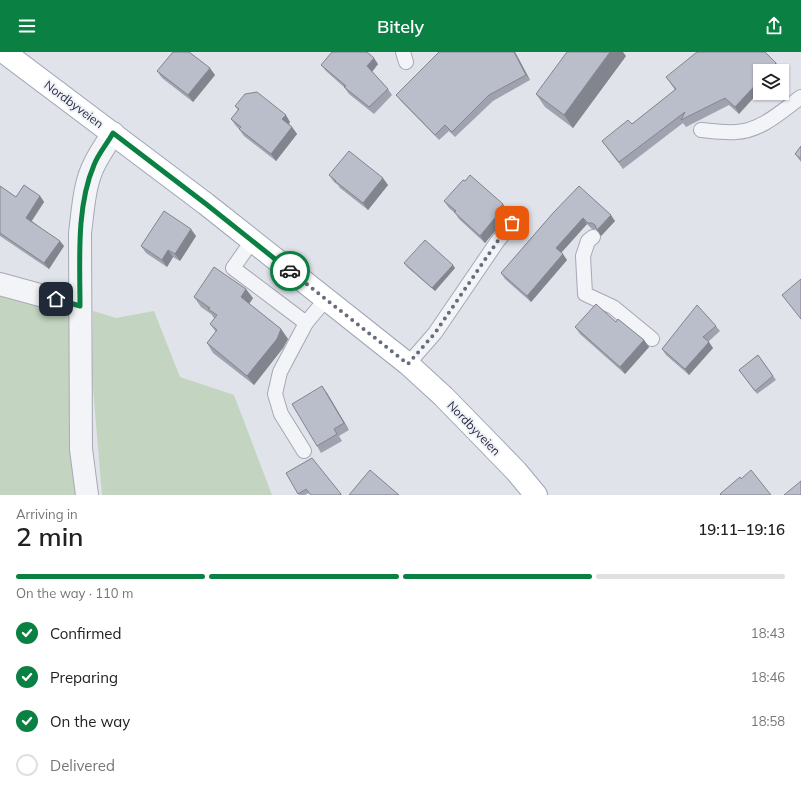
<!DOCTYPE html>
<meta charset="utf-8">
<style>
:root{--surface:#fff;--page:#f2f2f2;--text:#222;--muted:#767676;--line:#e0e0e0;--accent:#0b8043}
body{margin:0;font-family:Mulish,sans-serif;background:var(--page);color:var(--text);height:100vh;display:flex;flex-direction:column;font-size:15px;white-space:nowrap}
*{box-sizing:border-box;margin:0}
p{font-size:13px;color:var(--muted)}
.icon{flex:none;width:22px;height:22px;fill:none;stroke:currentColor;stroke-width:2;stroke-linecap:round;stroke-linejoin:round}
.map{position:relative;height:443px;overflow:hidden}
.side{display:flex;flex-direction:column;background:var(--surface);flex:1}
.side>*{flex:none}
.fabs{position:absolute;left:753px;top:12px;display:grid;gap:8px}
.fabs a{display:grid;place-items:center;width:36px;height:36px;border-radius:0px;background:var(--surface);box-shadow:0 1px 3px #0004;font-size:20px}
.pin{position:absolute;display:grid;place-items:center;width:34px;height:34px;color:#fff;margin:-17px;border-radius:8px;box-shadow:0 2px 6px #0006}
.courier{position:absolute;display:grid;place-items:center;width:40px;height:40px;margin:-20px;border:3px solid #0b8043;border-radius:50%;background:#fff;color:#222;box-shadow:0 1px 5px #0007}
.headline em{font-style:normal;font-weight:600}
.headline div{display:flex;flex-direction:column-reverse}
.headline{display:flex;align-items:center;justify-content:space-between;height:68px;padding:0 16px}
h1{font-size:26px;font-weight:600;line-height:30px}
.bar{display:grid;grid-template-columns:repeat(4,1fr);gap:6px 4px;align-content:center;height:48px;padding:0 16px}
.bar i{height:5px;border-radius:3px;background:var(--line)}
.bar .active{background:var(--accent)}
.bar p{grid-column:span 4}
ol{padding:0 16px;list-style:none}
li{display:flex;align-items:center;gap:12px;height:44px}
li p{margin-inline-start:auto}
li .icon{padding:4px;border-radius:50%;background:var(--accent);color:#fff;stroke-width:4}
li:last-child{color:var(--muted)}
li i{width:22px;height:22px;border:2px solid var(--line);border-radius:50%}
header{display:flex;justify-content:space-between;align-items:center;height:52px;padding:0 16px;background:var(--accent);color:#fff;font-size:18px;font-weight:600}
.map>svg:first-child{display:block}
</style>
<header><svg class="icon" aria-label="menu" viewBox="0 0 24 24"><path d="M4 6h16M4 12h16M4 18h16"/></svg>Bitely<svg class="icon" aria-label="share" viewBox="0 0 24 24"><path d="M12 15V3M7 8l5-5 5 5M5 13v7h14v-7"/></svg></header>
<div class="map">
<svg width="801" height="443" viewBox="0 0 801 443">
<rect width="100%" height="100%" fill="#e0e3ea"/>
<g fill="#c3d5c0">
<path d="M0 232 80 254 85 443H0Z"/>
<path d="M93 259 116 266 154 259 180 325 234 343 272 443H102L92 324Z"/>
</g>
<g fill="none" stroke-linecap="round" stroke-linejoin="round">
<g stroke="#a5a9b5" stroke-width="16">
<g id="lane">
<path d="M403 0 406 10"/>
<path d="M701 78C712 79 724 81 736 80 761 79 782 59 801 45"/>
<path d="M593 185 588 189 583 204 585 242 613 255 652 287"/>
<path d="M252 189 233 216 306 271"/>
<path d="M408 312 435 281 497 190 519 162"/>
<path d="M304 399 281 362 275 342 280 320 306 271 326 247"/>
</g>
</g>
<g stroke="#a5a9b5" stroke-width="24">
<g id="street">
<path d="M0 232 80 254"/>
<path d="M87 443 81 397 80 181C83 159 84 131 95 111 100 101 107 91 113 81"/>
</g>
</g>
<g stroke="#9ea5b7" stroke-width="24">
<path id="primary" d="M4 0 206 152 408 312 444 345 482 384 516 419 536 443"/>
</g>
<use href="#lane" stroke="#f3f4f8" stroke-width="14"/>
<use href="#street" stroke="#f3f4f8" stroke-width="22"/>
<use href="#primary" stroke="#fff" stroke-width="22"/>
</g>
<g fill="#a0a3af">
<path d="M515 0 530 28 493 49 455 85 449 79 439 88 400 48 396 43Z"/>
<path d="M626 4 573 76 545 55 536 42Z"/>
<path d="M776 11 781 17 779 19H760L739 62 729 53 686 75 683 71 623 117 602 89 632 72 675 38 666 25Z"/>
<path d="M378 12 372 20 388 37 392 43 374 62 349 42 344 35 326 19 321 13Z"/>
<path d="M157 19 215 23 193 50 162 26Z"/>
<path d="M235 54 290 70 289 72 292 75 297 82 276 109 244 84 239 77 236 74 231 67 238 58Z"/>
<path d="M801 94V110L795 102Z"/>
<path d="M329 123 388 133 368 158 340 136 338 133 334 130Z"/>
<path d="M0 134 16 145 40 144 44 150 32 169 64 194 49 217 0 184Z"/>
<path d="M444 149 508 159 502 165 504 168 485 191 459 167 455 161 449 156Z"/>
<path d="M553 161 615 169 601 184 598 178 596 177H592L587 172 561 201 567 208 531 250 505 227 501 221Z"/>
<path d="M196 184 180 209 173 205 167 215 146 201 141 194Z"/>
<path d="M404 211 455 216 435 239 407 215Z"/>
<path d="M194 245 253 246 249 252 281 277 288 287 283 296 254 333 213 301 207 291 216 280 210 272 215 267 211 262 201 255Z"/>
<path d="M616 270 644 288 649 295 625 322 580 282 575 275Z"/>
<path d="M716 274 720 279 708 290 713 296 689 323 666 303 662 297Z"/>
<path d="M758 303 776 328 757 342 739 318Z"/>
<path d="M327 341 349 378 339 384 342 389 321 401 317 394Z"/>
<path d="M286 421 341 442 342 443H311L309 441 305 443H299Z"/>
</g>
<g fill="#82858e">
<path d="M514 0H515L530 28 526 23Z"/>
<path d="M610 0H623L626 4 573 76 564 63Z"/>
<path d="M374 6 378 12 371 21 367 14Z"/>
<path d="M776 11 781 17 779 19H768Z"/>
<path d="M210 16 215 23 193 50 188 43Z"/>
<path d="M760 28V39L739 62 735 55Z"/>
<path d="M286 63 290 70 287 74 282 67Z"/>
<path d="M292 75 297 82 276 109 271 102Z"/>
<path d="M383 126 388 133 368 158 363 151Z"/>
<path d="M40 144 44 150 30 171 26 166Z"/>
<path d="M503 152 508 159 502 165 504 168 485 191 480 184 497 159Z"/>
<path d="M611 163 615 169 601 184 597 178Z"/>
<path d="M583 166 587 172 560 202 556 196Z"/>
<path d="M191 177 196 184 180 209 175 202Z"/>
<path d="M60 189 64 194 49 217 44 211Z"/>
<path d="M168 198 173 205 167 215 162 208Z"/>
<path d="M563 202 567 208 531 250 527 244Z"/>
<path d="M453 213 455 216 435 239 432 236Z"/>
<path d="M246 237 253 246 247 255 241 245Z"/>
<path d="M281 277 288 287 283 296 254 333 247 324Z"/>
<path d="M644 288 649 295 625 322 620 315Z"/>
<path d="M709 290 713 296 689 323 685 317Z"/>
<path d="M322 334 327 341 349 378 344 371Z"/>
</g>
<g fill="#babecb" stroke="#82858e">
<path d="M173 0H189L210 16 188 43 157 19Z"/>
<path d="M332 0H367L374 6 367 14 388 37 369 55 344 35 346 34 321 13Z"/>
<path d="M439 0H514L526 23 489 43 452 80 445 73 435 83 396 43Z"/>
<path d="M567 0H610L564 63 536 42Z"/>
<path d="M697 0H765L776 11 768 19H760V28L735 55 725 46 681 68 685 60 619 110 602 89 628 68 632 72 676 37 666 25Z"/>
<path d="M257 40 286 63 282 67 292 75 271 102 239 77 241 75 231 67 239 57 235 54 245 42Z"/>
<path d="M801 94V107L795 102Z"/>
<path d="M349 99 383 126 363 151 335 129H336L329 123Z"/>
<path d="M470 123 503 152 497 159 499 161 480 184 454 160 456 159 444 149 463 128 465 129Z"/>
<path d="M24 133 40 144 26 166 60 189 44 211 0 181V134L16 145Z"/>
<path d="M579 134 611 163 597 178 595 173 592 171H588L583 166 556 196 563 202 527 244 501 221 553 161Z"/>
<path d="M164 159 191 177 175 202 168 198 162 208 141 194Z"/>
<path d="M425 188 453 213 432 236 404 211Z"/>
<path d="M214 215 246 237 241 245 281 277 277 287 247 324 207 291 217 278 210 272 217 263 208 257 210 256 194 245Z"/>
<path d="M801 227V267L782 243Z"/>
<path d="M596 252 616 270 618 267 644 288 620 315 575 275Z"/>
<path d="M697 253 716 274 703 285 709 290 685 317 662 297Z"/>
<path d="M758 303 773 324 755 339 739 318Z"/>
<path d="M322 334 344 371 334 377 337 382 317 394 292 352Z"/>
<path d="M312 406 341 442 340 443H311L306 437 298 442 286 421Z"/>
<path d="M370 418 399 443H349Z"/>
<path d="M751 418 771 443H721L720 442 740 425 741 427Z"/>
<path d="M801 429V443H784Z"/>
</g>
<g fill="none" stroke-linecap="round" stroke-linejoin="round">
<path stroke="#686d7d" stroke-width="4" stroke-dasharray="0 7.2" d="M290 219 408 312 435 281 497 190 512 171"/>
<path stroke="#0b8043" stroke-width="5" d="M56 247 80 254C80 209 76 155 94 113 98 102 107 92 113 81L206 152 290 219"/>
</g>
<g text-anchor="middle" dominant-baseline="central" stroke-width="4" stroke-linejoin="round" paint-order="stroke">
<g font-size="12" fill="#272e43" stroke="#f0f2f7">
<text transform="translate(74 52) rotate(37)">Nordbyveien</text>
<text transform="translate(474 376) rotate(46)">Nordbyveien</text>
</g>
</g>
</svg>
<div class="fabs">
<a><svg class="icon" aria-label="layers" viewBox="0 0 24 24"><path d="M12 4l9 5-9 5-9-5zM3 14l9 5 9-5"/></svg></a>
</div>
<div class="pin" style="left:512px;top:171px;background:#ea580c"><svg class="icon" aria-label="bag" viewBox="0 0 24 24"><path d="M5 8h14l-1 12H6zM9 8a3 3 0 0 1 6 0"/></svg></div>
<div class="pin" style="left:56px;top:247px;background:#1f2937"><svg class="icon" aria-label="home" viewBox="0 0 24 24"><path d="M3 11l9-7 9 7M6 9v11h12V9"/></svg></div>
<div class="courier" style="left:290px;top:219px"><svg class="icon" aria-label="car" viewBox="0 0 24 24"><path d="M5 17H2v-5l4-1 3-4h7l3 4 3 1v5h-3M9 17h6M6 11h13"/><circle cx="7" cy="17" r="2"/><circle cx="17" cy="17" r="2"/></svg></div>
</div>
<section class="side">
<div class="headline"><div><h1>2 min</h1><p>Arriving in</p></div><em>19:11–19:16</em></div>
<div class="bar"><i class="active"></i><i class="active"></i><i class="active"></i><i></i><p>On the way · 110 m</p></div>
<ol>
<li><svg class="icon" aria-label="check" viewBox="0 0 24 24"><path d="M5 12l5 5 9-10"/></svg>Confirmed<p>18:43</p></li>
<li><svg class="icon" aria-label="check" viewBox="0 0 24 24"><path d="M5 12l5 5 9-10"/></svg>Preparing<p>18:46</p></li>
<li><svg class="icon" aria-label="check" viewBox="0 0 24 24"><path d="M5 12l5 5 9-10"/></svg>On the way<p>18:58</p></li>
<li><i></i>Delivered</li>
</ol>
</section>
